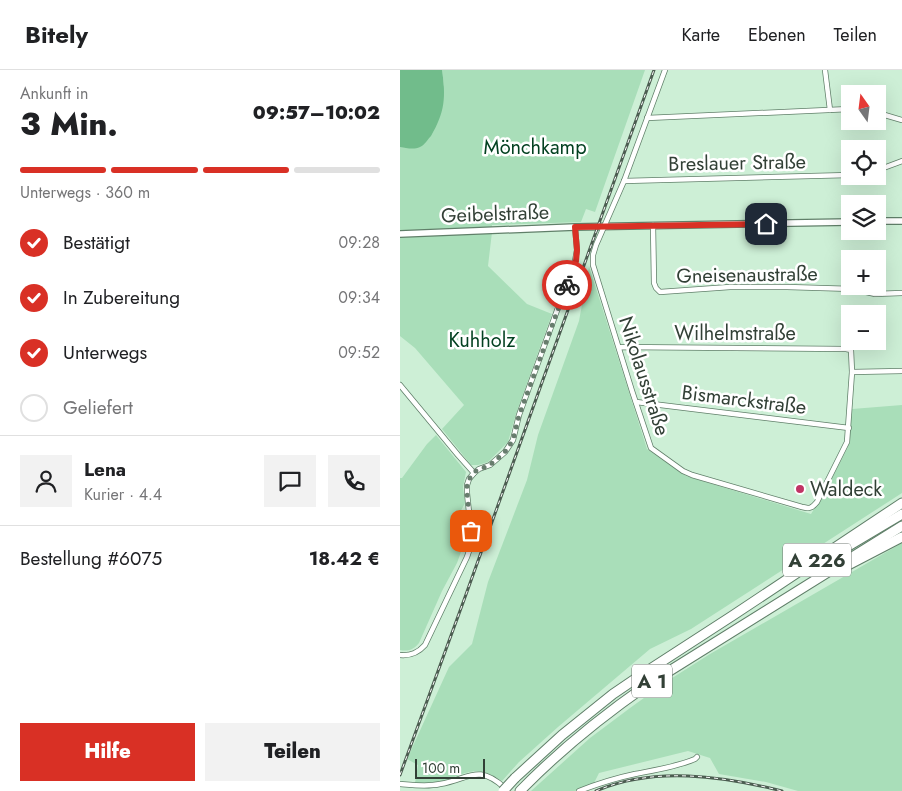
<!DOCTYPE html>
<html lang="de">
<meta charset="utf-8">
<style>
:root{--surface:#fff;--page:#f2f2f2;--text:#202124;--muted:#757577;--line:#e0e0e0;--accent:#d93025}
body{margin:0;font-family:Jost,sans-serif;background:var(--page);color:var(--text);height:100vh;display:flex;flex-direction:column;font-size:19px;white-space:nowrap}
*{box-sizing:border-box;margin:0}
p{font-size:16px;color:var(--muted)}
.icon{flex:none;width:28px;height:28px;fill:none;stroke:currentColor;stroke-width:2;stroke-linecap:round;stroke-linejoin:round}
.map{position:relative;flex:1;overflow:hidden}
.side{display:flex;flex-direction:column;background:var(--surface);width:400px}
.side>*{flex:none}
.needle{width:32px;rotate:346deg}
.fabs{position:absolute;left:441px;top:15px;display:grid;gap:10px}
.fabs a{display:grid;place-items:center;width:45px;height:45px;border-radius:0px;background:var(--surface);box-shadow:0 5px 20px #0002;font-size:25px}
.scale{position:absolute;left:15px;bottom:12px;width:70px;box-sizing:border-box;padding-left:5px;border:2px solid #324036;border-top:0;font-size:14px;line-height:18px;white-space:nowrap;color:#324036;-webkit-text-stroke:4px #fff;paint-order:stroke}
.pin{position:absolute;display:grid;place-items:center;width:42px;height:42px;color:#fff;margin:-21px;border-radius:10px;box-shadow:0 2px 8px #0006}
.courier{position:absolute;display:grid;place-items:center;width:50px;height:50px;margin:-25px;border:4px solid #d93025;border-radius:50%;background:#fff;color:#222;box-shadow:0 1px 6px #0007}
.overview em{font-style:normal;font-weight:800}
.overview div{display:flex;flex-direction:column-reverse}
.overview{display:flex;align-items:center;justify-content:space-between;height:85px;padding:0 20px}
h1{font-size:32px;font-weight:800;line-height:38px}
.bar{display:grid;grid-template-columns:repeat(4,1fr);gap:8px 5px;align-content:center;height:60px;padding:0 20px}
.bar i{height:6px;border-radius:4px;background:var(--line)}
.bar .selected{background:var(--accent)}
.bar p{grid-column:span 4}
.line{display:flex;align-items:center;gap:12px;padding:0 20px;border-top:1px solid var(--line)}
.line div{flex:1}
.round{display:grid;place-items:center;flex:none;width:52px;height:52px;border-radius:0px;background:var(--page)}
ol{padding:0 20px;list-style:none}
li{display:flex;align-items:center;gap:15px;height:55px}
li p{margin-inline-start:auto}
li .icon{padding:5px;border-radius:50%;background:var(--accent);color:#fff;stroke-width:4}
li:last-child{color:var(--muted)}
li i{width:28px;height:28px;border:2px solid var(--line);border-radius:50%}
.action{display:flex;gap:10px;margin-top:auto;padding:10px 20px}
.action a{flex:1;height:58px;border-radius:0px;background:var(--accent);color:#fff;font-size:20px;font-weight:800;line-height:58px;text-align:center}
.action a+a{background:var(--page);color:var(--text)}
header{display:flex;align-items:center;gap:30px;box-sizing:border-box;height:70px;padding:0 25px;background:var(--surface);border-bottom:1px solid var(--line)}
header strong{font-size:24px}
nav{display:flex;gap:28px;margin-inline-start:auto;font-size:18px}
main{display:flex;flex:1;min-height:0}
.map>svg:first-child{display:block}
</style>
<header>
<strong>Bitely</strong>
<nav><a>Karte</a><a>Ebenen</a><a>Teilen</a></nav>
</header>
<main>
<section class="side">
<div class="overview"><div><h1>3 Min.</h1><p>Ankunft in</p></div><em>09:57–10:02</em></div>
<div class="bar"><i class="selected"></i><i class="selected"></i><i class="selected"></i><i></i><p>Unterwegs · 360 m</p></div>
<ol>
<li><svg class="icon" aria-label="check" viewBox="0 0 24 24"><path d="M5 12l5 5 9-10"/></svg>Bestätigt<p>09:28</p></li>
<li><svg class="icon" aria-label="check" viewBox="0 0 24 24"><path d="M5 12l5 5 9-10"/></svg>In Zubereitung<p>09:34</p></li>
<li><svg class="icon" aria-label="check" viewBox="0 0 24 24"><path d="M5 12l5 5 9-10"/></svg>Unterwegs<p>09:52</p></li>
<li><i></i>Geliefert</li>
</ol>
<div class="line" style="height:90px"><a class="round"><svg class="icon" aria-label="person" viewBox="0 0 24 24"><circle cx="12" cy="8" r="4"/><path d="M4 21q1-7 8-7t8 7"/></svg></a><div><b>Lena</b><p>Kurier · 4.4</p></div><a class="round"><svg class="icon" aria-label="chat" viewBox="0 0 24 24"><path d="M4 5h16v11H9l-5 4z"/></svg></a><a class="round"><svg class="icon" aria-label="phone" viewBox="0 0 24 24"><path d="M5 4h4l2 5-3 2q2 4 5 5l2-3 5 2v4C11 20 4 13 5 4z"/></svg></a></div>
<div class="line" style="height:65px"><div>Bestellung #6075</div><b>18.42 €</b></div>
<div class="action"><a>Hilfe</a><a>Teilen</a></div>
</section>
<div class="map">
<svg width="502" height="721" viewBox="0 0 502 721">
<rect width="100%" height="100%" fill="#cdefd6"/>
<g fill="#a9deb9">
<path d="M42 0H245L195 142 186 139 181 152 92 155V162L88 196 127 234 152 244 116 344 108 372 88 392 78 395H71L42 359 64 335 15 278 0 266V77L11 78 44 15Z"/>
<path d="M189 196 247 379 286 406 411 444 428 416 448 377 452 339 502 335V423L291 559 250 579 158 657 119 692 102 711C71 690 62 709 31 714 26 715 21 714 15 713L18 695 7 689 49 597 72 574 88 512 127 410 138 365 179 251Z"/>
<path d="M36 365 66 402 63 417 65 433 54 454 53 460 57 467 62 469 66 468 57 493 42 521 19 573C14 579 9 582 0 580V408H2L27 374Z"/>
<path d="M502 473V721H398L366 712 319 704 310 688 288 681 199 703 194 713 175 721H131L190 668 230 638 269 610 310 584Z"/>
</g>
<path fill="#71bc8b" d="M0 0H42C46 27 45 42 31 66 28 69 24 76 20 77 14 80 6 78 0 77Z"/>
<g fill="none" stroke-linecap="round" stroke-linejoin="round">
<g stroke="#607f69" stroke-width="6">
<g id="minor">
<path d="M425 0 430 40"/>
<path d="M478 43 502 50"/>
<path d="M247 48 450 39"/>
<path d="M478 100 502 91"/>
<path d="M224 111 450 105"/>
<path d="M253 155 254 213 256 218 260 222 330 217H387L453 219 475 224 502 223"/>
<path d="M219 277 446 279 451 280 452 302 447 372 417 432C412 438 410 439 402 437L292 405 283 401 251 378 232 321 193 195V185L196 175 224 111 265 0"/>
<path d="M452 302 502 301"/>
<path d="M0 315 58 385 74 403"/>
<path d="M236 332 449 358"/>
<path d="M0 585C11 586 18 583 25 575L67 487 70 478 71 461 67 423V415L69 409 74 403 79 399 90 395 105 382 113 370 119 345 175 191 177 180 175 157"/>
<path d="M0 714C13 715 27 717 40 714 70 709 77 693 105 718"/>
<path d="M179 721C197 714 216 708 235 704 256 700 276 697 295 689L297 687"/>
</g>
</g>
<g stroke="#607f69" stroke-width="8">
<g id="tertiary">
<path d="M478 151H502"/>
<path d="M0 164 175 157 450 152"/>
</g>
</g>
<g stroke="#607f69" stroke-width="11">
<g id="motorway">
<path d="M440 481 502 444"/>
<path d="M448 495 502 467"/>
<path d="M115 708 162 665 213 624 241 605 332 546 502 433"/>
<path d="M120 721C159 681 201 647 247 615L502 456"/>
</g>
</g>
<use href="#minor" stroke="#fff" stroke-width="4.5"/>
<use href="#tertiary" stroke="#fff" stroke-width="5.5"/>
<use href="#motorway" stroke="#fff" stroke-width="9"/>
<g stroke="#4c5d51" stroke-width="3">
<g id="rail">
<path d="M0 705 64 530 254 0"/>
<path d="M196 721C254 696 322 706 382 721"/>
</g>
</g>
<use href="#rail" stroke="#fff" stroke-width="1" stroke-dasharray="4" stroke-linecap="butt"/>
<g stroke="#607f69" stroke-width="11" stroke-linecap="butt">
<path id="motorway-bridge" d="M103 721 115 708"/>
</g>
<use href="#motorway-bridge" stroke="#fff" stroke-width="9"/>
</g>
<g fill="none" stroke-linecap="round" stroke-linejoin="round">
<path stroke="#687d6e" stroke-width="5" stroke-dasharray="0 9" d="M71 461 67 423V415L69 409 76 401 90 395 105 382 113 370 119 346 167 215"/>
<path stroke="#d93025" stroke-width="6" d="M167 215 176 191 177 180 175 157 366 154"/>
</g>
<circle fill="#c13465" stroke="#fff" stroke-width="2" cx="400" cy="419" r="5"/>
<g text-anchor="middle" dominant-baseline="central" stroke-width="5" stroke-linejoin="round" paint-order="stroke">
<g fill="#fff" stroke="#707972" stroke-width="1">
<rect x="383" y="473.5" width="68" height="33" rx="4"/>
<rect x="232" y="594.5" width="40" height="33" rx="4"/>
</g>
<g font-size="19" font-weight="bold" fill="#324036">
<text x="417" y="490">A 226</text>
<text x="252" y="611">A 1</text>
</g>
<g font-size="20" fill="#034121" stroke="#fff">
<text x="135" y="77">Mönchkamp</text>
<text x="82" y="270">Kuhholz</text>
</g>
<g font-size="20" fill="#324036" stroke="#fff">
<text transform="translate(337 93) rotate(-1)">Breslauer Straße</text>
<text transform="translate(95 144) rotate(-2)">Geibelstraße</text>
<text transform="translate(347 205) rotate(-1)">Gneisenaustraße</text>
<text x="335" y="263">Wilhelmstraße</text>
<text transform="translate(244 306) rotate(72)">Nikolausstraße</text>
<text transform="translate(344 330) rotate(7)">Bismarckstraße</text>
</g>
<g font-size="20" fill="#324036" stroke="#fff" text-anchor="start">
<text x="410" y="419">Waldeck</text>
</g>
</g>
</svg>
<div class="fabs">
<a><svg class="needle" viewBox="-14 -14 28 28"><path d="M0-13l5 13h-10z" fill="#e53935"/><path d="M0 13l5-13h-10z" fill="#757577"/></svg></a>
<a><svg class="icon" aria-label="locate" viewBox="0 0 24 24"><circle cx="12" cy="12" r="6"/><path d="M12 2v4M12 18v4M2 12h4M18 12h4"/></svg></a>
<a><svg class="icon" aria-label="layers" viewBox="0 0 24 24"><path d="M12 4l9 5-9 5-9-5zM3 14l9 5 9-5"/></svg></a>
<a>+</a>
<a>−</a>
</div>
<div class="scale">100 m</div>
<div class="pin" style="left:71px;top:461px;background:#ea580c"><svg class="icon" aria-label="bag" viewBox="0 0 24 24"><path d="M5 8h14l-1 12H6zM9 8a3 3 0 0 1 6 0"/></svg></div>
<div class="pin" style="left:366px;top:154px;background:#1f2937"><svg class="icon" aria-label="home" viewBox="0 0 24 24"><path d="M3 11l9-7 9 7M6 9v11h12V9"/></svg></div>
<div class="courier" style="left:167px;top:215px"><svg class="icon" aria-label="bike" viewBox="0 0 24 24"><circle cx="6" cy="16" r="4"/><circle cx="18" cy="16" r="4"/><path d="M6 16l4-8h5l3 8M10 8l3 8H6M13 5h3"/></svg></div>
</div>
</main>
